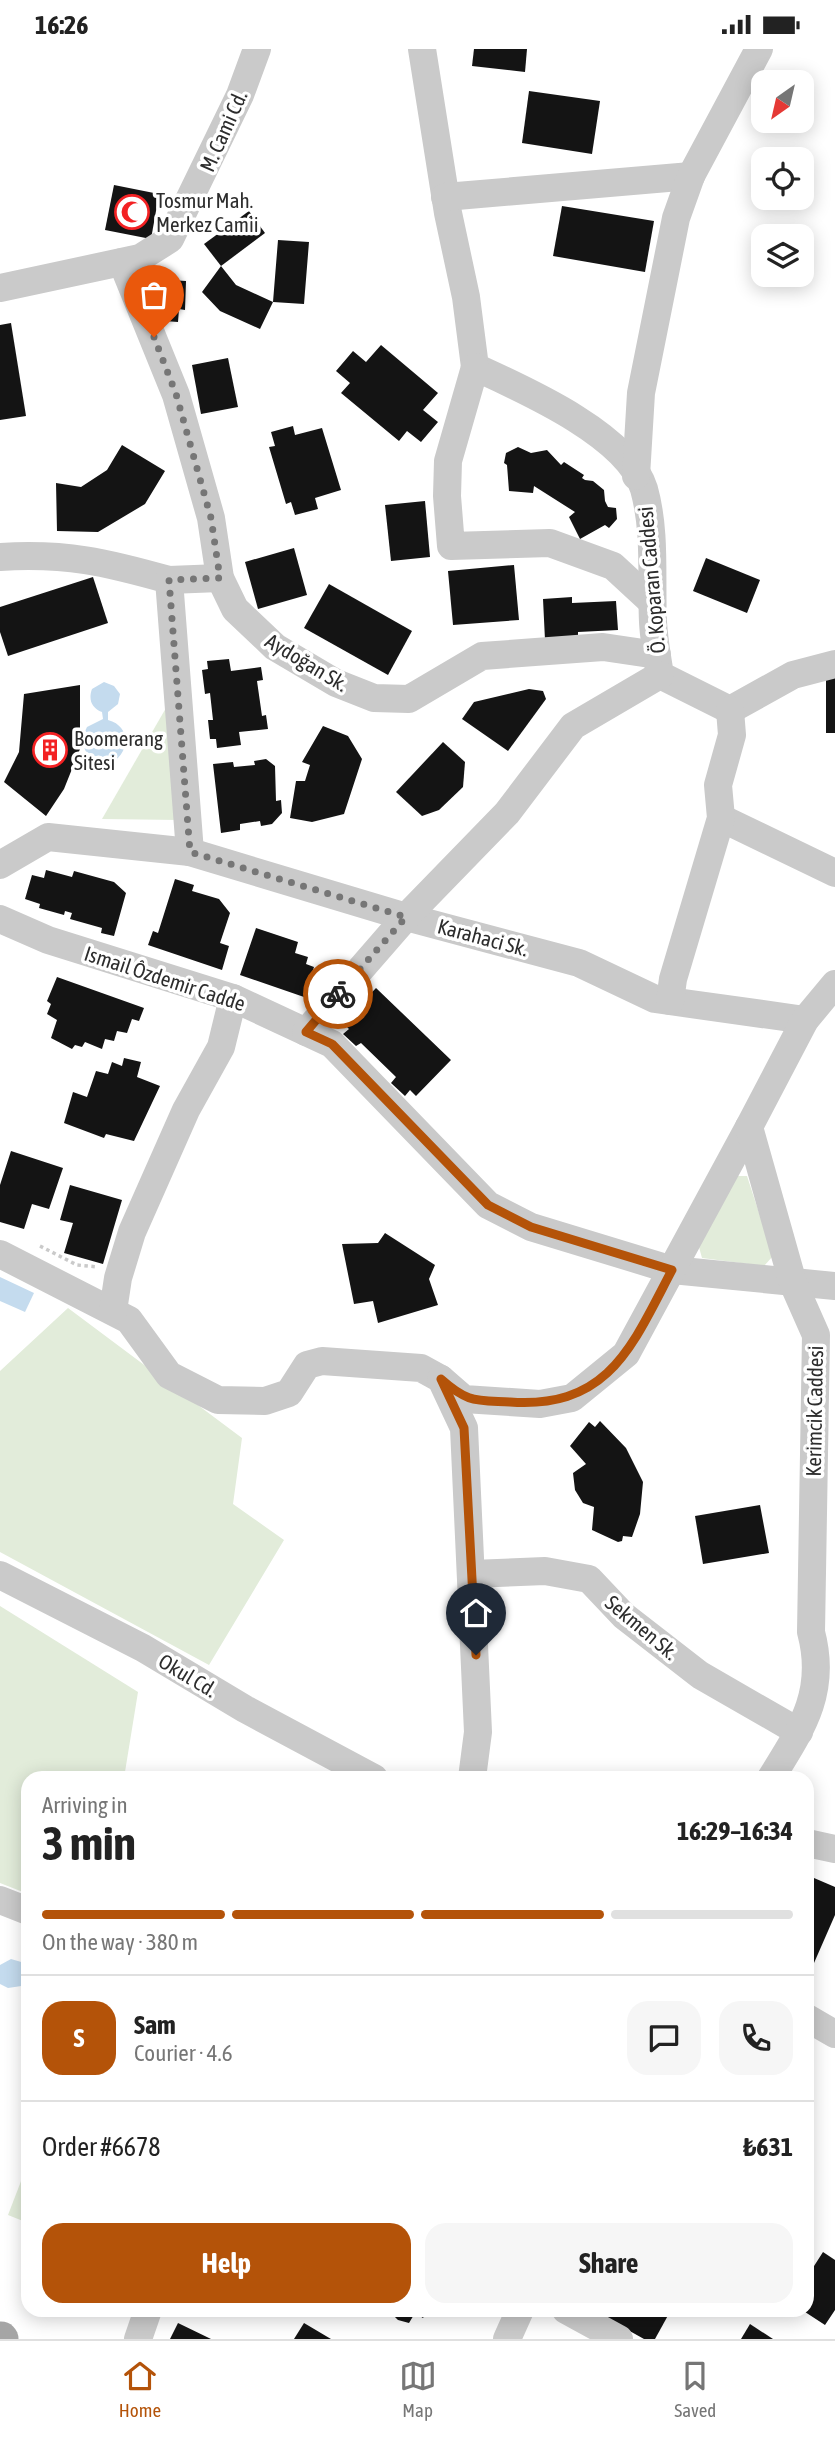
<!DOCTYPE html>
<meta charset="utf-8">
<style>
:root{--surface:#fff;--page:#f6f6f6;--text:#222;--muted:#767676;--line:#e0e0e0;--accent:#b45309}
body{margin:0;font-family:"Asap Condensed",sans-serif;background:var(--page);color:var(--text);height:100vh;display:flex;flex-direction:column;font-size:26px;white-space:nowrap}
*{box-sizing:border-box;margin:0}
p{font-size:23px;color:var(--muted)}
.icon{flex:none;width:38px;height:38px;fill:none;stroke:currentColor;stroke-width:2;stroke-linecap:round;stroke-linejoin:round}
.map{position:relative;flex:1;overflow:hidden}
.details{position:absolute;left:21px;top:1722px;width:793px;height:546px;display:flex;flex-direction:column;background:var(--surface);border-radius:21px;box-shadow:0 4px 18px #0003}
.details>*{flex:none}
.needle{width:46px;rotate:214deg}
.buttons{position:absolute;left:751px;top:21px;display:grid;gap:14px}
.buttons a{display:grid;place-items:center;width:63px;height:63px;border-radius:14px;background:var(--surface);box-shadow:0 4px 18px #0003;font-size:35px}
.pin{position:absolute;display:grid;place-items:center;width:60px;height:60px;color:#fff;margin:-72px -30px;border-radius:50% 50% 50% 0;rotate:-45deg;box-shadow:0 0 7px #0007}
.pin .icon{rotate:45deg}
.courier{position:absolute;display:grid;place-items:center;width:70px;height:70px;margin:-35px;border:5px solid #b45309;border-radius:50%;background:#fff;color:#222;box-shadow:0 2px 9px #0007}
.head em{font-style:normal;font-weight:700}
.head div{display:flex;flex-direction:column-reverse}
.head{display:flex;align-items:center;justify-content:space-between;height:119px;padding:0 21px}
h1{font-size:46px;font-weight:700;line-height:52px}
.bar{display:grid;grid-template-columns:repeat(4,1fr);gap:10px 7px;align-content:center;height:84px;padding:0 21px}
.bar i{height:9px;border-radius:5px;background:var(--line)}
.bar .selected{background:var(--accent)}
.bar p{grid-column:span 4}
.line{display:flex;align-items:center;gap:18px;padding:0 21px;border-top:2px solid var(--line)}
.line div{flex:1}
.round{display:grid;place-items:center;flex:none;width:74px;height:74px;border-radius:21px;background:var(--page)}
.primary-button{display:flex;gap:14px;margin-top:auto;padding:14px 21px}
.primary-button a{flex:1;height:80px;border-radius:21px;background:var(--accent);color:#fff;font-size:28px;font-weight:700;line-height:80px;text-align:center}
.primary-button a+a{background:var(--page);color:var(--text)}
.status{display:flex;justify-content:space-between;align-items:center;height:49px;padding:0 35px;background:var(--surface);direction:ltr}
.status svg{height:19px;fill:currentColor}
.tabs{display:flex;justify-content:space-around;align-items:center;height:98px;border-top:2px solid var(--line);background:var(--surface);font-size:19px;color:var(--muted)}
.tabs a{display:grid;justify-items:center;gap:4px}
.tabs .selected{color:var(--accent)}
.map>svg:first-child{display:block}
</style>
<div class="status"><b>16:26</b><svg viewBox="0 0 49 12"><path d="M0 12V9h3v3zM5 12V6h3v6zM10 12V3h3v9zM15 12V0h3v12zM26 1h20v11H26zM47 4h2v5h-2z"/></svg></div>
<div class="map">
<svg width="835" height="2290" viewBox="0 0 835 2290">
<rect width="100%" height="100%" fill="#fff"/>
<g fill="#e2ecda">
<path d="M170 652 179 771 102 770Z"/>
<path d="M734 1127H747L773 1207 764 1217 702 1209 699 1198Z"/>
<path d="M68 1259 242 1389 233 1455 284 1491 209 1616 0 1503V1322Z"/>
<path d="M0 1557 138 1643 124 1729H28V1845L0 1834Z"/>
<path d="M28 2114V2174L8 2166Z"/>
</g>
<g fill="#c4dbee">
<path d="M104 633 114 637 120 645 118 655 108 663V671C142 680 121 730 89 710L81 691 87 678 103 670 102 663C92 659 88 651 92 640Z"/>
<path d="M0 1228 34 1244 25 1263 0 1252Z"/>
<path d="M11 1910 28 1915V1936L8 1939 0 1935V1916Z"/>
</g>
<g fill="#141414">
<path d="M474 0H527L525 23 472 17Z"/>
<path d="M529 42 600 52 592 105 522 94Z"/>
<path d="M114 136 159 145 151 190 105 181Z"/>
<path d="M562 157 654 172 645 223 553 207Z"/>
<path d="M249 162 265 184 221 217 204 195Z"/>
<path d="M278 191 309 193 304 255 273 253 260 280 220 262 202 243 221 217 236 236 273 253Z"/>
<path d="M154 230 186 232 185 261 179 260 178 273 151 271Z"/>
<path d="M11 274 26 367 0 371V276Z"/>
<path d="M381 296 438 344 423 361 438 373 421 393 407 382 399 392 341 344 350 334 336 322 353 302 366 313Z"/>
<path d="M228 309 238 358 201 365 192 316Z"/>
<path d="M293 377 295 386 322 379 341 441 315 449 318 460 295 466 291 453 286 455 269 398 275 397 271 383Z"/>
<path d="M122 396 165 422 145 455 98 483 57 482 56 434 81 438 107 421Z"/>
<path d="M518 398 531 404 547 401 561 416 564 413 584 426 582 429 585 431 593 432 604 441 605 452 608 458 616 459 617 470 609 479 605 476 580 490 569 468 575 463 534 437 533 444 509 442 507 416 504 414 506 404Z"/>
<path d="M425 452 430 508 391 512 385 456Z"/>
<path d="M294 499 307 546 258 560 245 513Z"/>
<path d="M706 509 760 531 747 564 693 542Z"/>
<path d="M514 516 519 571 453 576 448 522Z"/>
<path d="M93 528 108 574 8 607 0 583V558Z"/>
<path d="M329 535 412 582 388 626 304 579Z"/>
<path d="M572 548V554L616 552 618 581 578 583V589L545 591 543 550Z"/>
<path d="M229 610 231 622 261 618 263 631 257 632 262 667 266 666 268 680 239 683 241 696 217 699 216 690H210L208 671H213L210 644 205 645 202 621 208 620 207 612Z"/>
<rect x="826" y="627" width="9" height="57"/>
<path d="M80 636V700L64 740 46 767 4 733 19 703 24 645Z"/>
<path d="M529 640 543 642 546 650 508 702 462 670 474 653Z"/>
<path d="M323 677 348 687 362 710 344 765 312 773 290 769 296 732H305L310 716 302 713Z"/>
<path d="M443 693 465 713 463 738 439 761 422 767 396 743Z"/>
<path d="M266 710 275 717 276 752 281 751 282 764 272 775 261 777 260 772 240 775V781L221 784 213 715 233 713 234 718 255 716 254 712Z"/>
<path d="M46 821 72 828 74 822 114 833 126 844 114 887 101 884 102 879 70 870 72 864 65 862 64 866 39 859 40 855 25 850 32 826 44 829Z"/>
<path d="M175 830 194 836 192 842 219 850 230 864 220 894 229 897 222 921 148 896 153 882 158 884Z"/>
<path d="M256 879 298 893 295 904 308 908 306 915 314 918 304 948 240 926Z"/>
<path d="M57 928 144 959 139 972 132 970 127 984 117 982 114 992 105 990 102 1000 85 993 82 998 75 996 72 1000 51 989 57 971 47 965 51 955 47 952Z"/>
<path d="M376 939 451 1011 416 1047 410 1041 405 1047 391 1034 396 1028 361 994 356 997 343 985 349 980 343 974Z"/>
<path d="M124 1009 141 1013 137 1028 160 1037 134 1092 106 1085 104 1089 64 1074 73 1043 87 1048 96 1022 108 1025 112 1013 122 1017Z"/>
<path d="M11 1102 63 1119 49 1160 32 1155 24 1180 0 1173V1136Z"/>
<path d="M70 1136 122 1151 103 1215 64 1204 73 1174 60 1171Z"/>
<path d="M385 1184 435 1216 429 1230 438 1256 378 1274 373 1252 354 1255 342 1195 378 1194Z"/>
<path d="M600 1372 626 1399 643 1433 640 1465 632 1488 623 1487 622 1492 618 1493 592 1481 594 1458 583 1454 575 1441 573 1424 586 1415 570 1397 589 1373 595 1378Z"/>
<path d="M760 1456 769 1504 703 1515 695 1467Z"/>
<path d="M807 1826 835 1838V1866L814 1914 807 1911Z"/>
<path d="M823 2203 835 2211V2261L825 2276 802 2261H807V2228Z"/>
<path d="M388 2261H428L423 2269 415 2264 409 2274 398 2271Z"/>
<path d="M592 2261H671L655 2290H644Z"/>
<path d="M178 2274 211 2290H170Z"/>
<path d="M304 2274 331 2290H294Z"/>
<path d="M750 2275 773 2290H741Z"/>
</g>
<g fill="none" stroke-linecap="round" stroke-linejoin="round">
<path stroke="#cacaca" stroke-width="3.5" stroke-dasharray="3.5 3.5" stroke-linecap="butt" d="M40 1197 77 1216 98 1218"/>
<g stroke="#cacaca" stroke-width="28">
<path d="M422 0 448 164 466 248 475 318C523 340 628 386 644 440 656 483 651 530 653 573 654 591 657 608 660 626L730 661 793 626 835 615"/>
<path d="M445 148 691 127"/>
<path d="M122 213 176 346 211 469 220 529 235 560 275 598 336 634 374 649 409 650 482 607 603 598 657 606"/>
<path d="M0 239 140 209 170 190 240 46 257 0"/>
<path d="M475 318 448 412 447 447 451 497 550 494 613 517 652 553"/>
<path d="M636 427 641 344 676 169 691 127 759 0"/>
<path d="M0 508C67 504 105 513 169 531L190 803"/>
<path d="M169 531 220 529"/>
<path d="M721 769 835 824"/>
<path d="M0 816 48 788 190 803 406 868 579 914 655 950 805 971"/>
<path d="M0 870 48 891 233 949 332 995 488 1156 531 1178 672 1221 835 1237"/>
<path d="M670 952 673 930 721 769 718 736 732 686 730 661"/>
<path d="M306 983 406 868 507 764 573 677 660 626"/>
<path d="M0 1205 129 1271 169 1326 218 1351 265 1352 289 1344 307 1316 322 1312 421 1319 441 1330 464 1379 478 1683 472 1729"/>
<path d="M113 1262 118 1229 132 1183 186 1061 221 998 233 949"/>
<path d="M441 1330 464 1350 540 1355 572 1349 626 1305 749 1078"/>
<path d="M472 1525 545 1522 589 1530 624 1567 700 1626 799 1683"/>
<path d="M0 1526 143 1599 245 1660 374 1729"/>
<path d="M771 1729C802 1679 827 1643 811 1583L816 1286 793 1234 749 1078 805 971 835 935"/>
<path d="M807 1794 835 1800"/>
<path d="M0 1851 28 1862"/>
<path d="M807 1969 835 1985"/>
<path d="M566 2261 619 2290"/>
<path d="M138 2290 148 2261"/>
<path d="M507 2290 520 2261"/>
</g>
<path stroke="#a5a5a5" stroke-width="35" d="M0 2290H1"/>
</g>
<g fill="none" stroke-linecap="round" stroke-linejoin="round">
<path stroke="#767676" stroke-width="7" stroke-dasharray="0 12.6" d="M154 288 176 345 211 469 220 529 169 531 190 803 406 868 338 945"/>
<path stroke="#b45309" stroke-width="9" d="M338 945 306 983 332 995 488 1156 531 1178 672 1221C632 1297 609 1360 510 1353 475 1351 468 1354 441 1330L464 1379 476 1606"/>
</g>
<defs>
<g id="mosque-ring" transform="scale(1.75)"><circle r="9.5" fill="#fff" stroke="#f32123" stroke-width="1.5"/><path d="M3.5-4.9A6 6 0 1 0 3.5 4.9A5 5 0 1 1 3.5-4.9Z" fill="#f32123"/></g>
<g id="building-ring" transform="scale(1.75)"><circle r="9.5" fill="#fff" stroke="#f32123" stroke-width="1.5"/><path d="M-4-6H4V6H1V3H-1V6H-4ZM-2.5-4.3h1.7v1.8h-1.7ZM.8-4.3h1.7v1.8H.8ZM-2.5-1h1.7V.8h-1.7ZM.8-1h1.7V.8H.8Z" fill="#f32123"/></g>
</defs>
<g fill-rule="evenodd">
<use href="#mosque-ring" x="132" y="163"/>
<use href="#building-ring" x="50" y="701"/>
</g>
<g text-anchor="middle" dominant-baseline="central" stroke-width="7" stroke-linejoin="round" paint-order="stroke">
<g font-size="21" fill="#2d2d2d" stroke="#fff">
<text transform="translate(223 82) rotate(-66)">M. Cami Cd.</text>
<text transform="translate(651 531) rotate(-95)">Ö. Koparan Caddesi</text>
<text transform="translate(307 613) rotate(31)">Aydoğan Sk.</text>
<text transform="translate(483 888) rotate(15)">Karahaci Sk.</text>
<text transform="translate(165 929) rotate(18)">Ismail Ôzdemir Cadde</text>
<text transform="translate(814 1362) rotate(-89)">Kerimcik Caddesi</text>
<text transform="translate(642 1578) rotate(40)">Sekmen Sk.</text>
<text transform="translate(188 1626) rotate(31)">Okul Cd.</text>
</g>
<g font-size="21" fill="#2d2d2d" stroke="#fff" text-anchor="start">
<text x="156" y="151">Tosmur Mah.<tspan x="156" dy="24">Merkez Camii</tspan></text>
<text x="74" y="689">Boomerang<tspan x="74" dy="24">Sitesi</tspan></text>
</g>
</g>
</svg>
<div class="buttons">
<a><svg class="needle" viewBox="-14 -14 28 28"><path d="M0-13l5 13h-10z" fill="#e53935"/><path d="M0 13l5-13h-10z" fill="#767676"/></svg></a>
<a><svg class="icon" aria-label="locate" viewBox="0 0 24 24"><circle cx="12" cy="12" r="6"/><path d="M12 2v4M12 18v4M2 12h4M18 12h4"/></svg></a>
<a><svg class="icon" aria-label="layers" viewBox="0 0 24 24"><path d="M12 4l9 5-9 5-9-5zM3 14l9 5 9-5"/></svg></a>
</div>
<div class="pin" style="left:154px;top:288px;background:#ea580c"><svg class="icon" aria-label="bag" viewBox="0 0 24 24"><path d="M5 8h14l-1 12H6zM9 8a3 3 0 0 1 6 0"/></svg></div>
<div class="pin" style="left:476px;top:1606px;background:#1f2937"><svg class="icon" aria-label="home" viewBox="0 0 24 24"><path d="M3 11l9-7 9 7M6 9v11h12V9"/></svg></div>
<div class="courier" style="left:338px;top:945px"><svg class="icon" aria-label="bike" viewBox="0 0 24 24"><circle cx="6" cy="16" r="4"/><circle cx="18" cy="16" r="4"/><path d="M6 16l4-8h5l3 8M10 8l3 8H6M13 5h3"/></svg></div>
<section class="details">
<div class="head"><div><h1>3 min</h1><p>Arriving in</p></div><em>16:29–16:34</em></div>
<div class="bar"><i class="selected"></i><i class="selected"></i><i class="selected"></i><i></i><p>On the way · 380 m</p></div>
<div class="line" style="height:126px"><b class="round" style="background:var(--accent);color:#fff">S</b><div><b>Sam</b><p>Courier · 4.6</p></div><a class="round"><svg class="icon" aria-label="chat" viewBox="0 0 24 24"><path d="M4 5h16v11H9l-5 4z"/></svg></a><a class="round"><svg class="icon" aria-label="phone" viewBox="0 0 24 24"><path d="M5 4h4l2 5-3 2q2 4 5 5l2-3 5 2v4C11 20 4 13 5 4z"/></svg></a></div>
<div class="line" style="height:91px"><div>Order #6678</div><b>₺631</b></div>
<div class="primary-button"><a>Help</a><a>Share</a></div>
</section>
</div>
<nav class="tabs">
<a class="selected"><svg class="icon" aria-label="home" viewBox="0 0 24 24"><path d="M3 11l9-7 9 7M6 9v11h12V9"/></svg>Home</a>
<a><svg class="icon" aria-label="map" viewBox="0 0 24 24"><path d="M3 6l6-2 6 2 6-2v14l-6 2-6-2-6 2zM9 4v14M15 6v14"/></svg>Map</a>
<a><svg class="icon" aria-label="saved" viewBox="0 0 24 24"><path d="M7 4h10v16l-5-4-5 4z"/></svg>Saved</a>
</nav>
